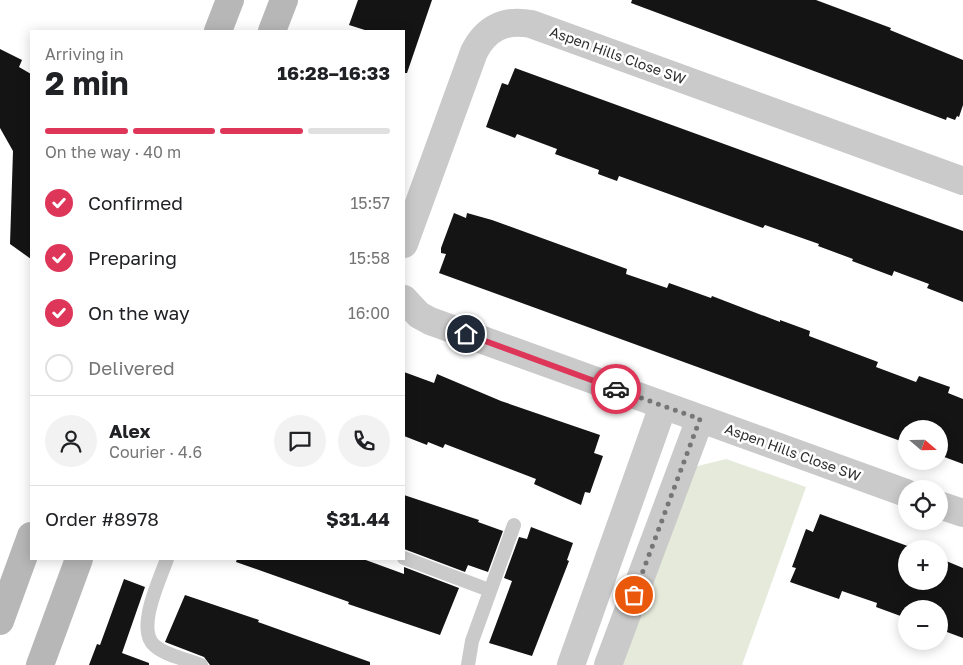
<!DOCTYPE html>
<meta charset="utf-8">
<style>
:root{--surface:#fff;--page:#f2f2f2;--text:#202124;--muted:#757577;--line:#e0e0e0;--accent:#dd3659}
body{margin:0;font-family:"Golos Text",sans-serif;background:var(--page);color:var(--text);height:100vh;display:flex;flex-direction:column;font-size:19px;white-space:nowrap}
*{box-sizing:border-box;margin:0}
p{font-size:16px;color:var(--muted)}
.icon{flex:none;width:28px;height:28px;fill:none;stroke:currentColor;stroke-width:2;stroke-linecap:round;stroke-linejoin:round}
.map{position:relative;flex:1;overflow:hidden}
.sheet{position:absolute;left:30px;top:30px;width:375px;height:530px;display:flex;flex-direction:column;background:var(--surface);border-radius:0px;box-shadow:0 2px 12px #0003}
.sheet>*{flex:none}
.needle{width:32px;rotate:110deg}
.fabs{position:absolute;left:898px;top:420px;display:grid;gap:10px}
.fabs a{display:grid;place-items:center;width:50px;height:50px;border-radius:50%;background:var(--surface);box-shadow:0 2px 12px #0003;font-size:25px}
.pin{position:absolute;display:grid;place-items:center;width:42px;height:42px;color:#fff;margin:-21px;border:2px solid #fff;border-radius:50%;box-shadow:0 1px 5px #0007}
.courier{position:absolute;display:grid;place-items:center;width:50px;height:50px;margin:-25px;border:4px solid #dd3659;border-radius:50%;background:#fff;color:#222;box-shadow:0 1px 6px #0007}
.headline em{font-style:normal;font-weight:700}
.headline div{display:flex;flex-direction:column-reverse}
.headline{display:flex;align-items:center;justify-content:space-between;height:85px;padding:0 15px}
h1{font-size:32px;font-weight:700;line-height:38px}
.bar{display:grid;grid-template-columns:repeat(4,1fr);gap:8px 5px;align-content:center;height:60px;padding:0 15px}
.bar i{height:6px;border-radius:4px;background:var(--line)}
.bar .current{background:var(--accent)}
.bar p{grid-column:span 4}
.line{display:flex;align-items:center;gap:12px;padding:0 15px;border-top:1px solid var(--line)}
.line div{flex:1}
.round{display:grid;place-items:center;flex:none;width:52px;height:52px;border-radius:26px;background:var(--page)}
ol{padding:0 15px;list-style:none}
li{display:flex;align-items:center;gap:15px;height:55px}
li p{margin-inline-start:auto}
li .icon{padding:5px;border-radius:50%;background:var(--accent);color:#fff;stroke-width:4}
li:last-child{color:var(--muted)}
li i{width:28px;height:28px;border:2px solid var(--line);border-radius:50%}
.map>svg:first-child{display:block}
</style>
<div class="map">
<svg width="963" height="665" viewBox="0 0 963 665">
<rect width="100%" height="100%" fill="#fff"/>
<path fill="#e5eadb" d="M726 459 806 487 742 665H622L694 467Z"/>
<g fill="#141414">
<path d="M358 0H432L407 73H404V31H368L349 25Z"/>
<path d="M632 0H816L891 28 890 30 963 60V105L959 117 957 116 955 120 947 117 946 120 631 3Z"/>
<path d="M0 49 22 60 19 67 31 74V259L10 244 13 151 0 128Z"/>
<path d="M515 68 963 231V302L927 288 929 284 894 271 892 276 852 261 853 259 818 246 819 244 765 225 763 228 619 176 617 181 598 174 599 170 555 154 557 149 517 134 515 138 486 127 502 83 508 85Z"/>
<path d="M454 213 466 218 467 213 492 220 627 269 626 274 667 288 669 283 711 298 712 296 780 322V320L810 331 809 336 878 362 876 367 916 382 919 376 950 387 948 393 963 399V464L939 455V429H906V443L439 273 446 254 441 253V248Z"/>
<path d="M404 372 434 383 437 374 501 401 600 435 594 453 603 456 590 493 585 492 581 505 534 484 536 479 445 444 443 448 428 442 427 445 404 436Z"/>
<path d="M404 495 479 520 478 522 503 531 488 572 468 565 465 572 404 549Z"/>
<path d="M820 514 913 548 906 549V581H939V558L963 568V638L939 629V609H906V618L876 607 877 603 842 591 839 599 790 582 796 568 792 567 806 529 813 532Z"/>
<path d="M531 527 573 543 567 560 569 561 532 656 489 643 512 581 504 578 519 537 527 539Z"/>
<path d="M237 559H363L404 574V567L459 588 440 635 348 604 349 602 236 562Z"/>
<path d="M124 579 145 587 122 653 149 663V665H89L97 644 100 645Z"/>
<path d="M185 595 259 620 258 622 370 662V665H210L204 657 165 642Z"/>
</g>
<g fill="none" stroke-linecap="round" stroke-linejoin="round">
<g stroke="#cacaca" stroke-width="14">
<path d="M404 558 489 590"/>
<path d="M167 559C160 579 135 630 155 646 167 656 186 659 201 665"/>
<path d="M468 665 472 641 514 525"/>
</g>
<g stroke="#cacaca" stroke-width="28">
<path d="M404 244 474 52C486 28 505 19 531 24L963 181"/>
<path d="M404 299 419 315 430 321 906 493"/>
<path d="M939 505 963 513"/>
<path d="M571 665 663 406"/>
<path d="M608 665 700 419"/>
</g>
<g stroke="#b7b7b7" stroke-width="28">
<path d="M218 31 230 0"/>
<path d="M272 31 284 0"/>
<path d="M0 621 31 536"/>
<path d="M40 665 79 559"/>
</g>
</g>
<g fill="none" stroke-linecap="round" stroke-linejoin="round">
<path stroke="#767676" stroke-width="5" stroke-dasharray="0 9" d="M616 389 700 419 634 595"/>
<path stroke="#dd3659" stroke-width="6" d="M466 334 616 389"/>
</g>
<g text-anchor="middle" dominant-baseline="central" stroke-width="5" stroke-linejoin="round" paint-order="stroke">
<g font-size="14" fill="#2d2d2d" stroke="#fff">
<text transform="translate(618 55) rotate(20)">Aspen Hills Close SW</text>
<text transform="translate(793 452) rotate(20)">Aspen Hills Close SW</text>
</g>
</g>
</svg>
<div class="fabs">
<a><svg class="needle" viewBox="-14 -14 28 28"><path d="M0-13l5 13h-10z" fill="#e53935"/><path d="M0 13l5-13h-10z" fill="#757577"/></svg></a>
<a><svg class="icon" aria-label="locate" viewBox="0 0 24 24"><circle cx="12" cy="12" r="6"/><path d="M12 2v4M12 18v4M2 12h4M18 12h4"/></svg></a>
<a>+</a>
<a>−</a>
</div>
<div class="pin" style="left:634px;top:595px;background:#ea580c"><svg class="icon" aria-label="bag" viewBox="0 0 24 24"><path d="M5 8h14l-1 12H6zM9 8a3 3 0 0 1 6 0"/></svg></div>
<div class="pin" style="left:466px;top:334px;background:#1f2937"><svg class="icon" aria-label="home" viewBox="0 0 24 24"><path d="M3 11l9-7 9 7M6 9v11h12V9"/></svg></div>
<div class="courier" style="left:616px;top:389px"><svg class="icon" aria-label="car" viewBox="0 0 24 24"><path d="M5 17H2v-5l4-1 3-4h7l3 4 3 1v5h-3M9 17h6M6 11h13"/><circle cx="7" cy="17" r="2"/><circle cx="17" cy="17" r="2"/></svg></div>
<section class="sheet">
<div class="headline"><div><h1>2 min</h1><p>Arriving in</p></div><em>16:28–16:33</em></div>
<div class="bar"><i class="current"></i><i class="current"></i><i class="current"></i><i></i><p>On the way · 40 m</p></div>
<ol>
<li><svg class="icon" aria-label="check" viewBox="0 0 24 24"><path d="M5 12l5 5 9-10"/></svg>Confirmed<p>15:57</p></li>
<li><svg class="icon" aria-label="check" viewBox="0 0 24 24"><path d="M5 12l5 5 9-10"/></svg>Preparing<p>15:58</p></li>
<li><svg class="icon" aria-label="check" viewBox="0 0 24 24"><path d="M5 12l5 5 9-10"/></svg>On the way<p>16:00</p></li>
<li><i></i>Delivered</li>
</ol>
<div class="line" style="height:90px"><a class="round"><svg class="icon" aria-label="person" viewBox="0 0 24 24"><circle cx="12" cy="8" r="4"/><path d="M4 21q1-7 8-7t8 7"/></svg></a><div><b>Alex</b><p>Courier · 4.6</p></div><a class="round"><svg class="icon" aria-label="chat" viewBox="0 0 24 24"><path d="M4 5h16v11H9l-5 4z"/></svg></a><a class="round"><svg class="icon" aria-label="phone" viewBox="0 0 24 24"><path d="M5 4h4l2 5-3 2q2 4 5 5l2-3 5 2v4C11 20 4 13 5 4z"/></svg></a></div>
<div class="line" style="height:65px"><div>Order #8978</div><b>$31.44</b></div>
</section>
</div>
